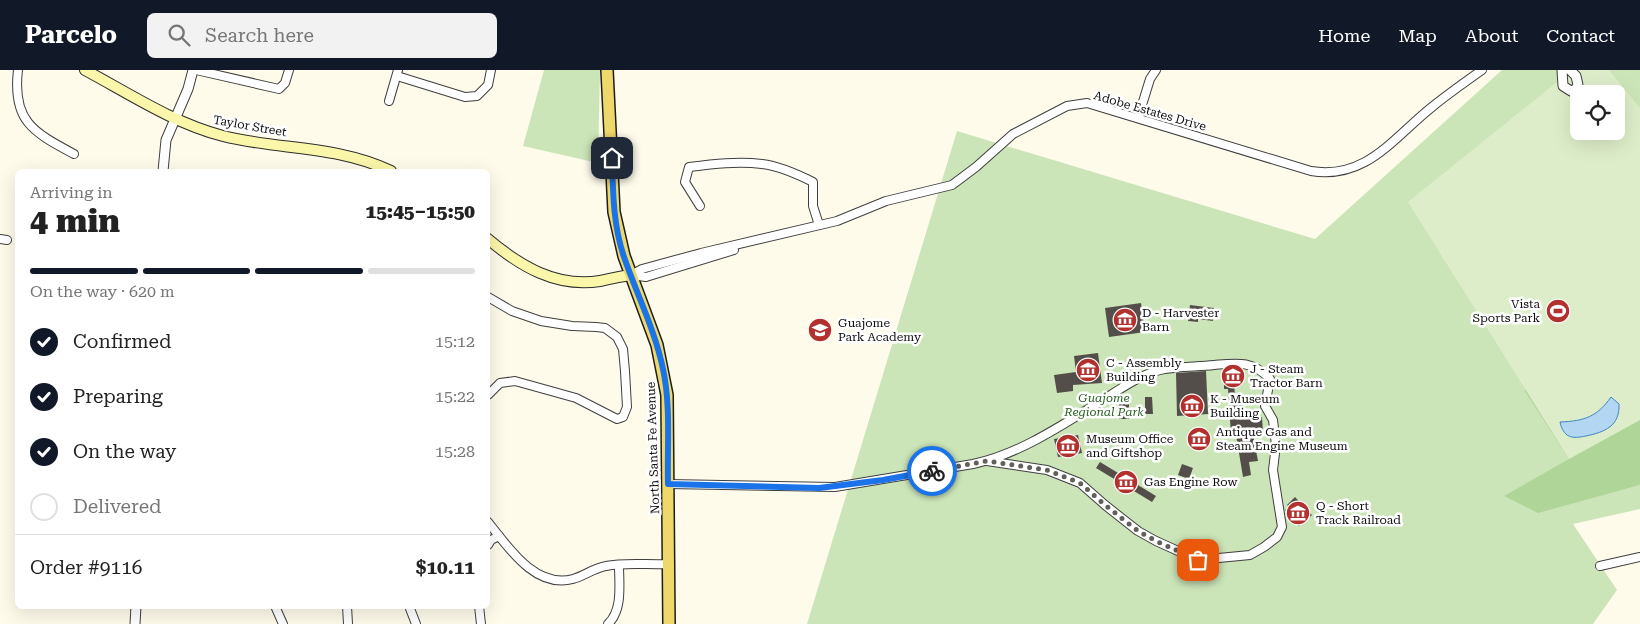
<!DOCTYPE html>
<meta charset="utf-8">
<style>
:root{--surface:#fff;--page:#f2f2f2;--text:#222;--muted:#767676;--line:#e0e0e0;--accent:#111827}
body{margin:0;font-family:"Roboto Serif",serif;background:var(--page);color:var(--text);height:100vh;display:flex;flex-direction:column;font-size:19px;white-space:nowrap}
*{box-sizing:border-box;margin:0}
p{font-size:16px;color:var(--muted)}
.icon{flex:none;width:28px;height:28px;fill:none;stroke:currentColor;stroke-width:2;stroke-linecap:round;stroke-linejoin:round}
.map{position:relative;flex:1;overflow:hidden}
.side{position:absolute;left:15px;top:99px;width:475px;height:440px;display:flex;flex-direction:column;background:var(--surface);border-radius:8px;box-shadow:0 5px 20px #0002}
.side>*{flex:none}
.buttons{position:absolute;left:1570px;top:15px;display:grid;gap:10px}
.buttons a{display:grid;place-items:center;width:55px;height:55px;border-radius:8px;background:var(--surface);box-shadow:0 5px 20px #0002;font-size:25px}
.pin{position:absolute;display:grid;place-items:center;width:42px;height:42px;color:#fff;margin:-21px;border-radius:10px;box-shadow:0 2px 8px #0006}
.courier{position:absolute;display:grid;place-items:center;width:50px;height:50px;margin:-25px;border:4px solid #1a73e8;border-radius:50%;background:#fff;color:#222;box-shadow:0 1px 6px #0007}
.headline em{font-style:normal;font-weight:800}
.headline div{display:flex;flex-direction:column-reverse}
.headline{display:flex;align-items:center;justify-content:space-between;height:85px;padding:0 15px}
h1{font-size:32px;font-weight:800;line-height:38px}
.bar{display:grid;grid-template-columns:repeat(4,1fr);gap:8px 5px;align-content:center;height:60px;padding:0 15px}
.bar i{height:6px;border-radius:4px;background:var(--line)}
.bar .selected{background:var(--accent)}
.bar p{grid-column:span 4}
.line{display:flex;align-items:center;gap:12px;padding:0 15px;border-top:1px solid var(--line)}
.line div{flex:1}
ol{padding:0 15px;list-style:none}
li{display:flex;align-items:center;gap:15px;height:55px}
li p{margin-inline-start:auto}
li .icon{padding:5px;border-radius:50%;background:var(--accent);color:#fff;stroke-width:4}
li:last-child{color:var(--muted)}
li i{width:28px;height:28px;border:2px solid var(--line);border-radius:50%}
header{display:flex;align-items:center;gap:30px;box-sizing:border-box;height:70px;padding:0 25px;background:var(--accent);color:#fff}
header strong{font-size:24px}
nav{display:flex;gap:28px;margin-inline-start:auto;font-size:18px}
.search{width:350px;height:45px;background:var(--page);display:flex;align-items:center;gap:12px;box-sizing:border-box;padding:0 18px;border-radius:8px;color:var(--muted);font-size:19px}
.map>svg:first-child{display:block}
</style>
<header>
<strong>Parcelo</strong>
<div class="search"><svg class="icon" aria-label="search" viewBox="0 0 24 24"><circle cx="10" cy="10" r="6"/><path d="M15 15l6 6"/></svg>Search here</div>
<nav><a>Home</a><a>Map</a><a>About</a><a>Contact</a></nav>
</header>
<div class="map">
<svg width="1640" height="554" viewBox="0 0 1640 554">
<rect width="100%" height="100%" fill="#fefbeb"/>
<g fill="#cce5b8" fill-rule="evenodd">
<path d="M544 0H600L598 93 523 76Z"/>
<path d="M1502 0H1640V349L1538 442 1640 415V439L1573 454 1617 520 1593 554H807L957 61 1315 169ZM1579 24H1616V61H1579Z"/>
</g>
<path fill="#afd598" d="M1640 280V415L1538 443 1504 426 1569 389 1524 320 1589 302Z"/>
<path fill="#deedc9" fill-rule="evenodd" d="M1572 0H1609L1640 38V350L1569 389 1408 132ZM1579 24H1616V61H1579Z"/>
<path fill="#b3d6f2" stroke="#3f86c4" d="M1611 327 1619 334C1620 356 1605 362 1586 366 1580 367 1573 369 1567 365 1563 362 1561 357 1560 352 1584 351 1597 347 1611 327Z"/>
<g fill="#534e49">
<path d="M1141 233 1145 262 1109 267 1105 238Z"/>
<path d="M1190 235 1214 238 1213 251 1198 249V252L1188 251Z"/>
<path d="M1098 283 1102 313 1073 315V321L1057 323 1054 305 1076 302 1074 286Z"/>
<path d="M1224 300H1242L1243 314H1234L1235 325 1241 324 1242 348 1262 347 1263 363 1253 364 1258 391 1249 392 1251 405 1243 407 1236 365H1231L1228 319H1224Z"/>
<path d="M1206 301 1208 344 1177 346 1176 303Z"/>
<path d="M1145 327H1152L1153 344H1145Z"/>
<rect x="1119" y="334" width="10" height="15"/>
<path d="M1078 365 1082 383 1058 387 1054 369Z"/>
<path d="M1100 392 1156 426 1152 432 1096 398Z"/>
<path d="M1182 394 1193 398 1189 409 1178 405Z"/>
<path d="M1295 427 1312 445 1299 456 1285 440 1289 437 1287 435Z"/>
</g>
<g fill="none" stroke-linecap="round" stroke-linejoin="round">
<g stroke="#3f3f3f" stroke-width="10">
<g id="minor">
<path d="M18 0C12 51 33 62 74 84"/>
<path d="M196 0 279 19 285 13 289 0"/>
<path d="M397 6 465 27 477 26 488 15 491 0"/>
<path d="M389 31 398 0"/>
<path d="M1138 48 1150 9 1156 0"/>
<path d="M700 136 685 112 689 97C713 94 738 91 762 94 779 96 797 104 813 112V136L819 155"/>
<path d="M0 169 7 170"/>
<path d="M631 205 642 199 701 183 837 151 886 131 952 115 976 97 1013 64 1067 36 1087 33 1311 101C1366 110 1393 68 1432 37 1448 24 1465 12 1482 0"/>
<path d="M631 205 646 207 734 180"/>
<path d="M488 227 512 241 541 251 572 256 596 257 605 258 617 267 623 279 625 301 627 337 623 347 617 349 576 328 515 311 500 313 488 325"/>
<path d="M668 414 835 417 973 394C1020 384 1062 355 1103 330 1120 319 1140 305 1160 300 1177 296 1197 297 1214 295 1237 293 1252 290 1270 309L1265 336 1273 350 1276 375 1273 400 1282 457 1277 467 1264 477 1250 485 1198 490 1156 471 1138 461 1105 435 1080 413 1047 400 987 391"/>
<path d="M488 452C508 477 535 519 573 509 584 506 594 498 606 496 625 492 648 495 668 494"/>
<path d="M488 475 491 470 499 466"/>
<path d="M1600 496 1640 487"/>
<path d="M275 536 283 554"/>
<path d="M347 536 348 554"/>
<path d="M409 536 416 554"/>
<path d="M479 536 481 554"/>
<path d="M608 554C623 540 619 514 619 495"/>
</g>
</g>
<g stroke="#3f3f3f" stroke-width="11">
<g id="tertiary">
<path d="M1562 0 1563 16 1571 21 1575 20 1578 15 1576 6 1570 0"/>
<path d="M163 101 166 70 188 19 193 0"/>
<path d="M135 554 136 536"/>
</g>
</g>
<g stroke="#2e2e2e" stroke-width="12">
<g id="secondary">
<path d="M85 0C130 24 173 53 223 66 278 80 337 75 391 101"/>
<path d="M488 169C520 196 556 218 600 211 611 209 621 206 631 205"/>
</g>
</g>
<g stroke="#1d1d1d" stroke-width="14">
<path id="primary" d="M607 0 614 142 624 186 657 275 667 325 669 554"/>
</g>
<use href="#minor" stroke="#fff" stroke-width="8"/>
<use href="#tertiary" stroke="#fff" stroke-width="9"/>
<use href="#secondary" stroke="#faf6aa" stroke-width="10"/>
<use href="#primary" stroke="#efd86a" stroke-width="11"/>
</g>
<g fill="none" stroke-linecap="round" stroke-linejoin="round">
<path stroke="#61605a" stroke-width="5" stroke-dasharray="0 9" d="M932 401 987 391 1047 400 1080 413 1105 435 1138 461 1156 471 1198 490"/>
<path stroke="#1a73e8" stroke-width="6" d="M612 88C613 122 613 155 624 187 637 225 655 260 663 299 671 336 667 376 668 414L819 418 883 410 932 401"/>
</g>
<defs>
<g id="stadium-disc" transform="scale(1.25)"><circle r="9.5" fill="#b2302d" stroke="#fff"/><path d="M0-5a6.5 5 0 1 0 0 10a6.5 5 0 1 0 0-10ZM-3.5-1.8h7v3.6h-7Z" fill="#fff"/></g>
<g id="museum-disc" transform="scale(1.25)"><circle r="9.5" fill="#b2302d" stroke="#fff"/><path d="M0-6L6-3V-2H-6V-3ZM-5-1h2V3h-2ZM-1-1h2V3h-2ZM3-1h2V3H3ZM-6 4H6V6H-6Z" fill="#fff"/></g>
<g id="school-disc" transform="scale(1.25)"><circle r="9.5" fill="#b2302d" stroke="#fff"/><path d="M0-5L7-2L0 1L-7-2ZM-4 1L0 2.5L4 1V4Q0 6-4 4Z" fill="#fff"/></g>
</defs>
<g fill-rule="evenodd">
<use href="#stadium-disc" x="1558" y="241"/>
<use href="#museum-disc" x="1125" y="250"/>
<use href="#school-disc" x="820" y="260"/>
<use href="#museum-disc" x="1088" y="300"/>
<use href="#museum-disc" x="1233" y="306"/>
<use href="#museum-disc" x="1192" y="336"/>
<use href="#museum-disc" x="1199" y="369"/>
<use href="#museum-disc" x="1068" y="376"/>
<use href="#museum-disc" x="1126" y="412"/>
<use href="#museum-disc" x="1298" y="443"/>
</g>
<g text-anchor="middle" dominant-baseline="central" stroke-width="5" stroke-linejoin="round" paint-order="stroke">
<g font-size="12" fill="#0c0c0c" stroke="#fff">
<text transform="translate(1150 41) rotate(16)">Adobe Estates Drive</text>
<text transform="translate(250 56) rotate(10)">Taylor Street</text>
<text transform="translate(653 378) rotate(-92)">North Santa Fe Avenue</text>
</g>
<g font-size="12" fill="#0c0c0c" stroke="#fff" text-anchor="start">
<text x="1540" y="234" text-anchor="end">Vista<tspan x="1540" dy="14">Sports Park</tspan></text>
<text x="1142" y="243">D - Harvester<tspan x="1142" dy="14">Barn</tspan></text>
<text x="838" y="253">Guajome<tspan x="838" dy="14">Park Academy</tspan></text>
<text x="1106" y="293">C - Assembly<tspan x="1106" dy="14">Building</tspan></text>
<text x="1250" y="299">J - Steam<tspan x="1250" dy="14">Tractor Barn</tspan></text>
<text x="1210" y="329">K - Museum<tspan x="1210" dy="14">Building</tspan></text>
<text x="1216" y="362">Antique Gas and<tspan x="1216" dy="14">Steam Engine Museum</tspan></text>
<text x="1086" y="369">Museum Office<tspan x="1086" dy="14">and Giftshop</tspan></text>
<text x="1144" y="412">Gas Engine Row</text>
<text x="1316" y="436">Q - Short<tspan x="1316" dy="14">Track Railroad</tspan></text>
</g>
<g font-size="12" font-style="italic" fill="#295e21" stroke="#fff">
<text x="1104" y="328">Guajome<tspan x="1104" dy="14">Regional Park</tspan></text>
</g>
</g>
</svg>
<div class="buttons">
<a><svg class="icon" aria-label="locate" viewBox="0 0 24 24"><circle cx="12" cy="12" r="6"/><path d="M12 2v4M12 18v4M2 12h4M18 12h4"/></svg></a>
</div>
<div class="pin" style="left:1198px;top:490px;background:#ea580c"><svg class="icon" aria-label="bag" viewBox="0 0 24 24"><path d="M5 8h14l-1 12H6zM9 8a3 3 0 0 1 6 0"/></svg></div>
<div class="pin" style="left:612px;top:88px;background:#1f2937"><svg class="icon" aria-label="home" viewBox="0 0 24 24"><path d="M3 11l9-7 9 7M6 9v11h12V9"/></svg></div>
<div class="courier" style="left:932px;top:401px"><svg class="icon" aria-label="bike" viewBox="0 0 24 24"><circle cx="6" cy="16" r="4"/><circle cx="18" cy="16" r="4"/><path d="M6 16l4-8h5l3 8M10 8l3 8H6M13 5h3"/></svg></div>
<section class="side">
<div class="headline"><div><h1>4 min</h1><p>Arriving in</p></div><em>15:45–15:50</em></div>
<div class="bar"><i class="selected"></i><i class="selected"></i><i class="selected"></i><i></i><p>On the way · 620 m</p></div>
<ol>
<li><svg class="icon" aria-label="check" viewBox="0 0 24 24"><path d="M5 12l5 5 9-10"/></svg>Confirmed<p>15:12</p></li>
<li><svg class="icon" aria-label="check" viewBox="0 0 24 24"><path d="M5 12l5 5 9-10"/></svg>Preparing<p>15:22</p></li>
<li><svg class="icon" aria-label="check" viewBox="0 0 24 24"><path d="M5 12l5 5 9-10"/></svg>On the way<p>15:28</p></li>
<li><i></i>Delivered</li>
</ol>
<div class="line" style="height:65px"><div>Order #9116</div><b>$10.11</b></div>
</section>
</div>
